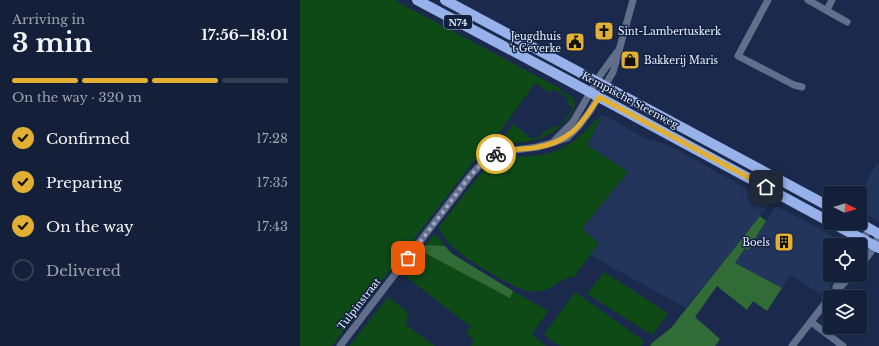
<!DOCTYPE html>
<meta charset="utf-8">
<style>
:root{--surface:#142039;--page:#1d2841;--text:#f1f3f6;--muted:#9da3ae;--line:#333e53;--accent:#e1af34}
body{margin:0;font-family:"Libre Baskerville",serif;background:var(--page);color:var(--text);height:100vh;display:flex;flex-direction:column;font-size:15px;white-space:nowrap}
*{box-sizing:border-box;margin:0}
p{font-size:13px;color:var(--muted)}
.icon{flex:none;width:22px;height:22px;fill:none;stroke:currentColor;stroke-width:2;stroke-linecap:round;stroke-linejoin:round}
.map{position:relative;flex:1;overflow:hidden}
.sheet{display:flex;flex-direction:column;background:var(--surface);width:300px}
.sheet>*{flex:none}
.needle{width:26px;rotate:95deg}
.buttons{position:absolute;left:523px;top:186px;display:grid;gap:8px}
.buttons a{display:grid;place-items:center;width:44px;height:44px;border-radius:4px;background:var(--surface);box-shadow:0 1px 3px #0004,0 0 0 1px var(--line);font-size:20px}
.pin{position:absolute;display:grid;place-items:center;width:34px;height:34px;color:#fff;margin:-17px;border-radius:8px;box-shadow:0 2px 6px #0006}
.courier{position:absolute;display:grid;place-items:center;width:40px;height:40px;margin:-20px;border:3px solid #e1af34;border-radius:50%;background:#fff;color:#222;box-shadow:0 1px 5px #0007}
.head em{font-style:normal;font-weight:800}
.head div{display:flex;flex-direction:column-reverse}
.head{display:flex;align-items:center;justify-content:space-between;height:68px;padding:0 12px}
h1{font-size:26px;font-weight:800;line-height:30px}
.bar{display:grid;grid-template-columns:repeat(4,1fr);gap:6px 4px;align-content:center;height:48px;padding:0 12px}
.bar i{height:5px;border-radius:3px;background:var(--line)}
.bar .on{background:var(--accent)}
.bar p{grid-column:span 4}
ol{padding:0 12px;list-style:none}
li{display:flex;align-items:center;gap:12px;height:44px}
li p{margin-inline-start:auto}
li .icon{padding:4px;border-radius:50%;background:var(--accent);color:#111;stroke-width:4}
li:last-child{color:var(--muted)}
li i{width:22px;height:22px;border:2px solid var(--line);border-radius:50%}
main{display:flex;flex:1;min-height:0}
.map>svg:first-child{display:block}
</style>
<main>
<section class="sheet">
<div class="head"><div><h1>3 min</h1><p>Arriving in</p></div><em>17:56–18:01</em></div>
<div class="bar"><i class="on"></i><i class="on"></i><i class="on"></i><i></i><p>On the way · 320 m</p></div>
<ol>
<li><svg class="icon" aria-label="check" viewBox="0 0 24 24"><path d="M5 12l5 5 9-10"/></svg>Confirmed<p>17:28</p></li>
<li><svg class="icon" aria-label="check" viewBox="0 0 24 24"><path d="M5 12l5 5 9-10"/></svg>Preparing<p>17:35</p></li>
<li><svg class="icon" aria-label="check" viewBox="0 0 24 24"><path d="M5 12l5 5 9-10"/></svg>On the way<p>17:43</p></li>
<li><i></i>Delivered</li>
</ol>
</section>
<div class="map">
<svg width="579" height="346" viewBox="0 0 579 346">
<rect width="100%" height="100%" fill="#1b2a4c"/>
<g fill="#24355c">
<path d="M301 115 306 116 344 138 368 145 471 202 386 308 290 255 299 243 282 229 328 172 287 145 301 119 299 117Z"/>
<path d="M576 164 579 165V221L560 211V194Z"/>
<path d="M476 206 529 234 535 239 537 245H530V275H536L525 297 490 275 482 288 434 263 445 248 448 250Z"/>
</g>
<g fill="#0d4a16">
<path d="M0 0H94L261 89 260 92 272 96 275 103 273 108H275C266 124 252 136 234 140 224 143 214 142 203 144V137L213 124 232 139 242 136V132L249 130 254 125 258 128 273 109 267 103 269 99 253 89 250 93 235 83 196 137 191 148 173 162 32 346H0Z"/>
<path d="M299 117 301 118 287 145 328 172 282 229 299 243 274 277C262 276 253 290 240 291 236 291 231 292 228 291 213 288 164 258 153 247 147 242 142 234 139 227L181 173C205 150 212 160 240 155 262 152 279 139 293 123 296 119 297 121 299 117Z"/>
<path d="M134 234 140 239 145 246 126 245Z"/>
<path d="M121 251 210 297 213 291 248 311 232 334 246 346H171L174 340 166 333 171 327 104 275Z"/>
<path d="M304 272 368 313 352 335 287 294Z"/>
<path d="M275 292 344 341 341 346H260L244 335Z"/>
<path d="M88 297 108 312 106 325 135 346H49Z"/>
</g>
<g fill="#316b36">
<path d="M460 216 466 221 448 250 445 248 435 263 482 288 467 311 453 301 447 310 417 286 395 317 420 339 415 346H350L353 342 371 328Z"/>
<path d="M126 245 145 246 151 253 213 291 210 298 121 251Z"/>
</g>
<g fill="none" stroke-linecap="round" stroke-linejoin="round">
<g stroke="#626f8b" stroke-width="7">
<path d="M468 0 438 56 494 85 502 87"/>
<path d="M508 0 547 22"/>
<path d="M527 10 532 0"/>
<path d="M254 141 273 122 301 74 317 52"/>
<path d="M557 245 561 239 571 229"/>
<path d="M560 267 575 246 579 233"/>
<path d="M536 287 543 275"/>
<path d="M530 297 552 275"/>
<path d="M511 322 543 346"/>
<path d="M40 346 170 176 182 163 192 156 201 152 237 147 252 143 267 138 279 126 290 111 313 72 333 0"/>
<path d="M492 346 530 297"/>
</g>
<g stroke="#97b2eb" stroke-width="10">
<path d="M117 0 271 82 530 222"/>
<path d="M145 0 530 207"/>
<path d="M532 223 579 248"/>
<path d="M560 223 579 234"/>
</g>
</g>
<g fill="none" stroke-linecap="round" stroke-linejoin="round">
<path stroke="#a1abbf" stroke-width="4" stroke-dasharray="0 7.2" d="M108 258 170 176 182 163 196 154"/>
<path stroke="#e1af34" stroke-width="5" d="M196 154C208 149 221 149 233 148 269 143 281 126 299 97L466 187"/>
</g>
<defs>
<g id="church-square" transform="scale(1)"><rect x="-9" y="-9" width="18" height="18" rx="4" fill="#e1af34" stroke="#122041"/><path d="M-1.2-6h2.4v3.5h3.3v2.4h-3.3V6h-2.4V-.1h-3.3v-2.4h3.3Z" fill="#111"/></g>
<g id="civic-square" transform="scale(1)"><rect x="-9" y="-9" width="18" height="18" rx="4" fill="#e1af34" stroke="#122041"/><path d="M-.6-6.5H3V-4.5H.6V-3L4-1V1h2V6H-6V1h2V-1L-.6-3ZM-1.2 2.5V6h2.4V2.5Z" fill="#111"/></g>
<g id="shop-square" transform="scale(1)"><rect x="-9" y="-9" width="18" height="18" rx="4" fill="#e1af34" stroke="#122041"/><path d="M-5-2.5h2.3a2.7 3.5 0 0 1 5.4 0H5L5.5 6h-11ZM-1.5-2.5h3a1.5 2.3 0 0 0-3 0Z" fill="#111"/></g>
<g id="building-square" transform="scale(1)"><rect x="-9" y="-9" width="18" height="18" rx="4" fill="#e1af34" stroke="#122041"/><path d="M-4-6H4V6H1V3H-1V6H-4ZM-2.5-4.3h1.7v1.8h-1.7ZM.8-4.3h1.7v1.8H.8ZM-2.5-1h1.7V.8h-1.7ZM.8-1h1.7V.8H.8Z" fill="#111"/></g>
</defs>
<g fill-rule="evenodd">
<use href="#church-square" x="304" y="31"/>
<use href="#civic-square" x="275" y="42"/>
<use href="#shop-square" x="330" y="60"/>
<use href="#building-square" x="484" y="242"/>
</g>
<g text-anchor="middle" dominant-baseline="central" stroke-width="3" stroke-linejoin="round" paint-order="stroke">
<rect fill="#122041" stroke="#a8b2c5" stroke-width="1" x="144" y="15" width="28" height="14" rx="3"/>
<g font-size="9" font-weight="bold" fill="#e9f0fd">
<text x="158" y="22">N74</text>
</g>
<g font-size="10" fill="#e9f0fd" stroke="#122041" text-anchor="start">
<text x="318" y="31">Sint-Lambertuskerk</text>
<text x="261" y="36" text-anchor="end">Jeugdhuis<tspan x="261" dy="12">'t Geverke</tspan></text>
<text x="344" y="60">Bakkerij Maris</text>
<text x="470" y="242" text-anchor="end">Boels</text>
</g>
<g font-size="10" fill="#e9f0fd" stroke="#122041">
<text transform="translate(330 100) rotate(28)">Kempische Steenweg</text>
<text transform="translate(59 304) rotate(-52)">Tulpinstraat</text>
</g>
</g>
</svg>
<div class="buttons">
<a><svg class="needle" viewBox="-14 -14 28 28"><path d="M0-13l5 13h-10z" fill="#e53935"/><path d="M0 13l5-13h-10z" fill="#9da3ae"/></svg></a>
<a><svg class="icon" aria-label="locate" viewBox="0 0 24 24"><circle cx="12" cy="12" r="6"/><path d="M12 2v4M12 18v4M2 12h4M18 12h4"/></svg></a>
<a><svg class="icon" aria-label="layers" viewBox="0 0 24 24"><path d="M12 4l9 5-9 5-9-5zM3 14l9 5 9-5"/></svg></a>
</div>
<div class="pin" style="left:108px;top:258px;background:#ea580c"><svg class="icon" aria-label="bag" viewBox="0 0 24 24"><path d="M5 8h14l-1 12H6zM9 8a3 3 0 0 1 6 0"/></svg></div>
<div class="pin" style="left:466px;top:187px;background:#1f2937"><svg class="icon" aria-label="home" viewBox="0 0 24 24"><path d="M3 11l9-7 9 7M6 9v11h12V9"/></svg></div>
<div class="courier" style="left:196px;top:154px"><svg class="icon" aria-label="bike" viewBox="0 0 24 24"><circle cx="6" cy="16" r="4"/><circle cx="18" cy="16" r="4"/><path d="M6 16l4-8h5l3 8M10 8l3 8H6M13 5h3"/></svg></div>
</div>
</main>
